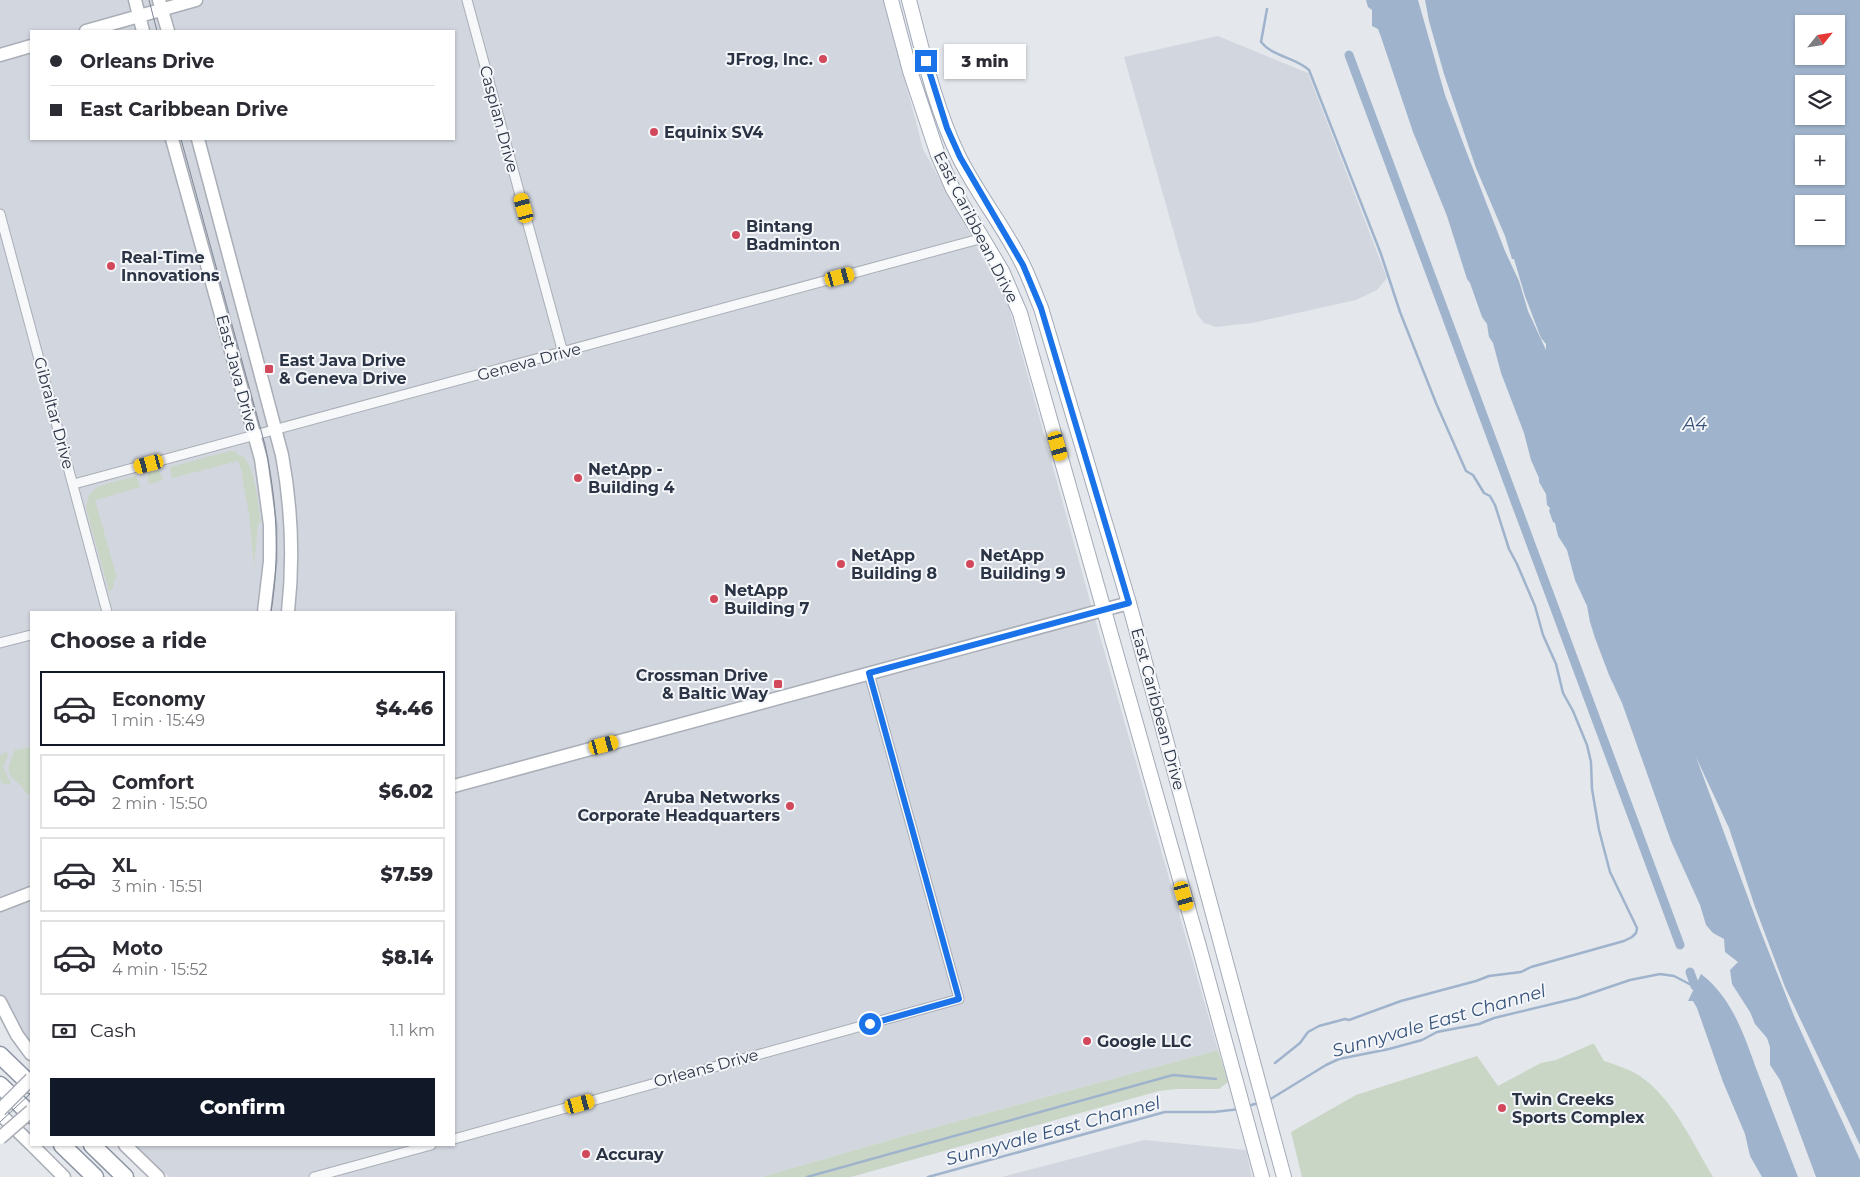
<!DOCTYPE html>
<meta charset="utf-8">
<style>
:root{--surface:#fff;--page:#f2f2f3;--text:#2b2b33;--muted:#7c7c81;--line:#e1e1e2;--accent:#111827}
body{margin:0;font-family:Montserrat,sans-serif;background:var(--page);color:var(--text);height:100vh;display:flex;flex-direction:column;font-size:19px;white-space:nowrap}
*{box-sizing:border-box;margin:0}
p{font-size:16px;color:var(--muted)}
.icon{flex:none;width:28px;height:28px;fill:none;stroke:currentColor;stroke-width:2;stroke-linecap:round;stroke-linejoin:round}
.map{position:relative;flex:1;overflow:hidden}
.side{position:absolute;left:30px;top:611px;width:425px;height:535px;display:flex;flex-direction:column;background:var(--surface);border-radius:0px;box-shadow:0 1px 4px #0004}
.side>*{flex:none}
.banner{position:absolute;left:30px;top:30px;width:425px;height:110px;border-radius:0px;box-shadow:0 1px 4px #0004;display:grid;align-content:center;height:110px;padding:0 20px;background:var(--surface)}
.needle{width:32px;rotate:60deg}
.buttons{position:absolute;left:1795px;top:15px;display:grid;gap:10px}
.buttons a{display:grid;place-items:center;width:50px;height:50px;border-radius:0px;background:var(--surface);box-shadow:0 1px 4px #0004;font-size:25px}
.end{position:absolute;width:22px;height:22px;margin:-11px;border:6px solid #1a73e8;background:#fff;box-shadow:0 0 0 2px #fff}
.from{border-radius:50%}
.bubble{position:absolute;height:35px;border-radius:0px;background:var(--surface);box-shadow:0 1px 4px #0004;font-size:16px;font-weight:800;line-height:35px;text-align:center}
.car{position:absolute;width:15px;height:30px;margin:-15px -8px;border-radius:6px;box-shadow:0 0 4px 1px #0007;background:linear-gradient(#f5c518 24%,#345 0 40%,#f5c518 0 76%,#345 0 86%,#f5c518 0)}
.banner b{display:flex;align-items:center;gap:18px;height:48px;font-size:19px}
.banner b+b{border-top:1px solid var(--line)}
.banner i{width:12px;height:12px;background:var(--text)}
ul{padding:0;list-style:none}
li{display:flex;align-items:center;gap:15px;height:75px;margin:0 10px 8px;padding:0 10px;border:2px solid var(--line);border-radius:0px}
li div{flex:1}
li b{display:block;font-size:19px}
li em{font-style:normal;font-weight:800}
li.selected{border-color:var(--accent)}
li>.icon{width:45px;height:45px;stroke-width:1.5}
h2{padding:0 20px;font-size:22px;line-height:60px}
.pay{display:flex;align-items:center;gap:12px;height:55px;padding:0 20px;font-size:19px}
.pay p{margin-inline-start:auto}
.button{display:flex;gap:10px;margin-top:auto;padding:10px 20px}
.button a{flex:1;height:58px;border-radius:0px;background:var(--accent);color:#fff;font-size:20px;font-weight:800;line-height:58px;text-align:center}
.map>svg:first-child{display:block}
.built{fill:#d2d6de;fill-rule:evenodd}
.green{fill:#c9d6c5}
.water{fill:#9fb4cc;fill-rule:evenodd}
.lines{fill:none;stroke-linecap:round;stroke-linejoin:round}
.stream{stroke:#9fb4cc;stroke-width:2.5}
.canal{stroke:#9fb4cc;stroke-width:9}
.street-casing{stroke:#a9aeb7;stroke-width:11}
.secondary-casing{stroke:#a9aeb7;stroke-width:15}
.primary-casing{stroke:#a3abb8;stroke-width:16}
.highway-casing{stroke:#8b94a3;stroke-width:19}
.street{stroke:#f7f8fa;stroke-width:9}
.secondary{stroke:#fff;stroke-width:12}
.primary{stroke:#fff;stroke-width:14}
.highway{stroke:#fff;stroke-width:16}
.tram{stroke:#7d8696;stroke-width:1}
.secondary-bridge-casing{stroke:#a9aeb7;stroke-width:15;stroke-linecap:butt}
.secondary-bridge{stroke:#fff;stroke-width:12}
.route{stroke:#1a73e8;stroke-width:6}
.poi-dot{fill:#d1495b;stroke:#f4f6f9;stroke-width:2}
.labels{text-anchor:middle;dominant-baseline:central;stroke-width:4;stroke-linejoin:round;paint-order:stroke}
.poi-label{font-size:16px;font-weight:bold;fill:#2b3445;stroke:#f4f6f9;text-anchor:start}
.street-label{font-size:16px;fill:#2b3445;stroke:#f4f6f9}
.water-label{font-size:18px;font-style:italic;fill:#34527a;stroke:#f4f6f9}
</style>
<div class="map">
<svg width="1860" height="1177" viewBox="0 0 1860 1177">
<rect width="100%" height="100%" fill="#e4e7ec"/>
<path class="built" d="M 0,0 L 884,0 L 923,149 L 1008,304 L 1088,594 L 1218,1050 L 900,1137 L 762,1177 L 169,1177 L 136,1145 L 454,1145 L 454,612 L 31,612 L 31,1044 L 0,1014 ZM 31,31 L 454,31 L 454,139 L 31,139 Z
M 1218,36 L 1308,73 L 1387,278 L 1377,290 L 1356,300 L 1252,323 L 1216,327 L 1204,323 L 1197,314 L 1124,57 Z
M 1144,1140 L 1246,1150 L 1252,1177 L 1002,1177 Z"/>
<path class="green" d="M 230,451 L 237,452 L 237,454 L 241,456 L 242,455 C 255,466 258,505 261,522 L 258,523 L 254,566 L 249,514 L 242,477 L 243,476 L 238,461 L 172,478 L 170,467 Z
M 159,470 L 163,480 L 149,484 L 147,473 Z
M 136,476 L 140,487 L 95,500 L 117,578 L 114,579 L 113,589 L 109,591 L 86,508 L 89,495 L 99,486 Z
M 30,747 L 31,793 L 27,794 C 13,772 1,782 15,750 Z
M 7,752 L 8,756 L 3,767 L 11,784 L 9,785 L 2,783 L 0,778 L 0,755 Z
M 1592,1044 L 1594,1044 L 1604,1061 C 1616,1065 1629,1069 1640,1076 C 1674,1100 1692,1142 1713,1177 L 1302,1177 L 1291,1132 L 1356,1095 L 1477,1056 L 1498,1086 L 1541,1063 L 1556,1060 Z
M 1218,1050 L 1228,1082 L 1219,1089 L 1177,1089 L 1159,1091 L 851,1177 L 762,1177 L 900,1137 Z"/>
<path class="water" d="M 1366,0 L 1418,0 L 1445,95 L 1465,148 L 1505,251 L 1519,281 L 1528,311 L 1546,350 L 1546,344 L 1541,338 L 1525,296 L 1514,259 L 1512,259 L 1505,236 L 1476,168 L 1444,74 L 1429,21 L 1425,0 L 1860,0 L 1860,1145 L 1785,987 L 1755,907 L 1729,828 L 1696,757 L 1759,927 L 1794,1016 L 1860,1160 L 1860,1177 L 1816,1177 L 1780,1080 L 1770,1065 L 1770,1047 L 1767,1038 L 1755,1024 L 1750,1012 L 1732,984 L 1730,970 L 1738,962 L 1725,952 L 1724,939 L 1713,933 L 1706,925 L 1700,905 L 1671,841 L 1622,703 L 1609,675 L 1595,638 L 1590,622 L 1587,606 L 1575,580 L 1567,550 L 1558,536 L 1555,523 L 1553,522 L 1549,511 L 1550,508 L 1547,505 L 1546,494 L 1539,482 L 1539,478 L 1531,460 L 1524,433 L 1501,373 L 1493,343 L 1489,337 L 1487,324 L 1482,317 L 1470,283 L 1467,279 L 1447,216 L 1413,132 L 1381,37 L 1378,29 L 1372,26 L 1372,10 L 1368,7 ZM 1804,24 L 1836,24 L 1836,56 L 1804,56 ZM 1804,84 L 1836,84 L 1836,116 L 1804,116 ZM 1804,144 L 1836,144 L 1836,176 L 1804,176 ZM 1804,204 L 1836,204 L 1836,236 L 1804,236 Z
M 1701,974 C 1734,999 1745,1039 1759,1076 C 1772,1110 1785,1143 1798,1177 L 1762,1177 L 1750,1156 L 1745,1134 L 1723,1082 L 1697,1008 L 1693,1001 L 1688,1001 Z"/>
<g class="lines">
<path class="stream" d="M 1267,9 L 1261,42 C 1273,57 1295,57 1309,70 L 1381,254 L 1400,312 L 1436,403 L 1466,471 L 1473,475 L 1484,493 L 1490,496 L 1495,505 L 1509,549 L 1517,564 L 1535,606 L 1543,635 L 1556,664 L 1563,693 L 1573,711 L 1587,745 L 1591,762 L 1592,789 L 1599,830 L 1610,872 L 1637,928 L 1636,933 L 1632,937 L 1624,941 L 1531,967 L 1521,972 L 1489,976 L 1476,981 L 1401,1001 L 1349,1020 L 1345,1019 L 1319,1026 L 1308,1032 L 1300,1043 L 1275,1063
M 1269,1100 L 1326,1065 L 1339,1059 L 1389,1049 L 1422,1040 L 1437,1032 L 1479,1024 L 1494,1018 L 1577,998 L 1630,980 L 1660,974 L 1674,976 L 1697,988
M 1247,1106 L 1259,1103
M 807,1177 L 1173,1075 L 1216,1079
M 928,1177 L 1165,1112 L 1214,1112 L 1240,1109"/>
<path class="canal" d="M 1349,55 L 1680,945
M 1690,972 L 1695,986"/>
<g class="street-casing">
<path id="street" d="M 467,0 L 563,353
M 0,214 L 107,612
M 74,484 L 983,238
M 0,643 L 31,635
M 454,1139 L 959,999 L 869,673
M 314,1177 L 431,1145"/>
</g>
<g class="secondary-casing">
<path id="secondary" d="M 135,0 L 143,31
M 159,0 L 168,31
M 86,31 L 196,0
M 0,55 L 31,46
M 172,139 L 261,459 L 270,525 L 270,561 L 264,612
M 198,139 L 282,455 C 292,509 294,557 288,612
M 454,786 L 1129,603
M 0,905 L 31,893
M 0,1002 L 17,1035 L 31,1054
M 0,1114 L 31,1144
M 32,1145 L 64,1177
M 125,1145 L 158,1177"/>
</g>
<g class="primary-casing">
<path id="primary" d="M 891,0 L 910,71 L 938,155 L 953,189 L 1002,271 L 1020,313 L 1200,950 L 1262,1177
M 909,0 C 923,53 935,107 959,157 C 978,195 1005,228 1023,265 C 1030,279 1035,294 1041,308 L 1129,603 L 1284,1177"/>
</g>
<g class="highway-casing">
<path id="highway" d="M 0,1055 L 31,1085
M 0,1085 L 31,1115
M 62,1145 L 95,1177
M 92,1145 L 125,1177"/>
</g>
<use href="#street" class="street"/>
<use href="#secondary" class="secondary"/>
<use href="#primary" class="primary"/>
<use href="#highway" class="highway"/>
<path class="tram" d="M 149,0 L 157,31
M 181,139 L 265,445 C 277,501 280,556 271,612
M 0,1122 L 31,1093"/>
<g class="secondary-bridge-casing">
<path id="secondary-bridge" d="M 0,1110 L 31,1079
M 0,1138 L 31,1111"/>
</g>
<use href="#secondary-bridge" class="secondary-bridge"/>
</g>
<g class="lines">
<path class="route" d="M 870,1024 L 959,999 L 869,673 L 1129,603 L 1041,308 L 1023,265 L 960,157 L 947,128 L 926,61"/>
</g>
<g class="poi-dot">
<circle cx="823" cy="59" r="5"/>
<circle cx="654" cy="132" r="5"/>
<circle cx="736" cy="235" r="5"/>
<circle cx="111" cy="266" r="5"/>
<rect x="264" y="364" width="10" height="10" rx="2.5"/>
<circle cx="578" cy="478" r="5"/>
<circle cx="841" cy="564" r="5"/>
<circle cx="970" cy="564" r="5"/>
<circle cx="714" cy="599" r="5"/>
<rect x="773" y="679" width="10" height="10" rx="2.5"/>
<circle cx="790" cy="806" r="5"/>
<circle cx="1087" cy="1041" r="5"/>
<circle cx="1502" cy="1108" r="5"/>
<circle cx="586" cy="1154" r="5"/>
</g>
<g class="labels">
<g class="poi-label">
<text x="813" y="59" text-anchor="end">JFrog, Inc.</text>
<text x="664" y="132">Equinix SV4</text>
<text x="746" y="226">Bintang<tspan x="746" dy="18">Badminton</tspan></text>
<text x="121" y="257">Real-Time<tspan x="121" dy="18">Innovations</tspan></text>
<text x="279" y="360">East Java Drive<tspan x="279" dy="18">&amp; Geneva Drive</tspan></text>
<text x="588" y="469">NetApp -<tspan x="588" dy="18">Building 4</tspan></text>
<text x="851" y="555">NetApp<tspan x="851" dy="18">Building 8</tspan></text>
<text x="980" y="555">NetApp<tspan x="980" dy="18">Building 9</tspan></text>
<text x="724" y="590">NetApp<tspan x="724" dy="18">Building 7</tspan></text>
<text x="768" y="675" text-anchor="end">Crossman Drive<tspan x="768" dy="18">&amp; Baltic Way</tspan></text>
<text x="780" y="797" text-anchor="end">Aruba Networks<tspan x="780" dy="18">Corporate Headquarters</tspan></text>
<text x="1097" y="1041">Google LLC</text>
<text x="1512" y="1099">Twin Creeks<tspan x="1512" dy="18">Sports Complex</tspan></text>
<text x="596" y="1154">Accuray</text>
</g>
<g class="street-label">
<text transform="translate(499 119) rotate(75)">Caspian Drive</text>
<text transform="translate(976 227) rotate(63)">East Caribbean Drive</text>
<text transform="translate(529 362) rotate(-15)">Geneva Drive</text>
<text transform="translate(237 373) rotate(75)">East Java Drive</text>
<text transform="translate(54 413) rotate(75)">Gibraltar Drive</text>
<text transform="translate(1158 709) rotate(75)">East Caribbean Drive</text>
<text transform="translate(706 1068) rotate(-15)">Orleans Drive</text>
</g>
<g class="water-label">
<text x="1695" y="424">A4</text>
<text transform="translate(1439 1021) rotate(-16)">Sunnyvale East Channel</text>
<text transform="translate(1053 1131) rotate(-15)">Sunnyvale East Channel</text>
</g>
</g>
</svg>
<div class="buttons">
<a><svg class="needle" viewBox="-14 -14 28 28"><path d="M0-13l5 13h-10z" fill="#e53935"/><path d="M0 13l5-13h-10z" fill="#7c7c81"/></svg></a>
<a><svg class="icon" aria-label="layers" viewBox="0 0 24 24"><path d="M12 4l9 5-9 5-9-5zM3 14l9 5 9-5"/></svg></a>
<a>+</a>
<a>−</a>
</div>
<i class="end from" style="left:870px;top:1024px"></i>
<i class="end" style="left:926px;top:61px"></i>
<div class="bubble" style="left:944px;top:44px;width:82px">3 min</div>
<i class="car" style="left:524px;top:208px;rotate:345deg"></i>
<i class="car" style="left:840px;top:277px;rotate:75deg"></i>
<i class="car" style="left:1058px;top:446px;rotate:164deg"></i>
<i class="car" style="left:149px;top:464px;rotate:255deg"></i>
<i class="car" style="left:604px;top:745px;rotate:75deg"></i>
<i class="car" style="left:1184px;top:896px;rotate:164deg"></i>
<i class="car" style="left:580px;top:1104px;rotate:75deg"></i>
<div class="banner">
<b><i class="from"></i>Orleans Drive</b>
<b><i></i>East Caribbean Drive</b>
</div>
<section class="side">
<h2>Choose a ride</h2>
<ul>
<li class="selected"><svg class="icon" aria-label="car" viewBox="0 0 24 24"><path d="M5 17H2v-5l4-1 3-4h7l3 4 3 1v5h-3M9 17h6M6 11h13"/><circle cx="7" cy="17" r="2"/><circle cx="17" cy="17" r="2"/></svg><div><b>Economy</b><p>1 min · 15:49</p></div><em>$4.46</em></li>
<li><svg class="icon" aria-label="car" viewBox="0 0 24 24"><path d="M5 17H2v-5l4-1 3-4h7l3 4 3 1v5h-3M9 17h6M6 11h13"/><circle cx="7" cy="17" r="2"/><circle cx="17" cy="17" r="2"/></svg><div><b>Comfort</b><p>2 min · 15:50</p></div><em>$6.02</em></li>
<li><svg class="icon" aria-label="car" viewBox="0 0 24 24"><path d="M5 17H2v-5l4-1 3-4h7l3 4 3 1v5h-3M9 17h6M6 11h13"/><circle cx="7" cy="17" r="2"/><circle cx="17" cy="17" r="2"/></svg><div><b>XL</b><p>3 min · 15:51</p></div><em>$7.59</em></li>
<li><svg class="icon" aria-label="car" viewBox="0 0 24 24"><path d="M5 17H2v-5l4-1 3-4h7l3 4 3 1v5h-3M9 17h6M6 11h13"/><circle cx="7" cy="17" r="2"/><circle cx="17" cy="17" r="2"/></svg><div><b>Moto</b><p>4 min · 15:52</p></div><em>$8.14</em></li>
</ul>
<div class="pay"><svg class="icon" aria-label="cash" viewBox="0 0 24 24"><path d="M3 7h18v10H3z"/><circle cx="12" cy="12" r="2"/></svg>Cash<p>1.1 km</p></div>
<div class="button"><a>Confirm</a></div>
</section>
</div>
